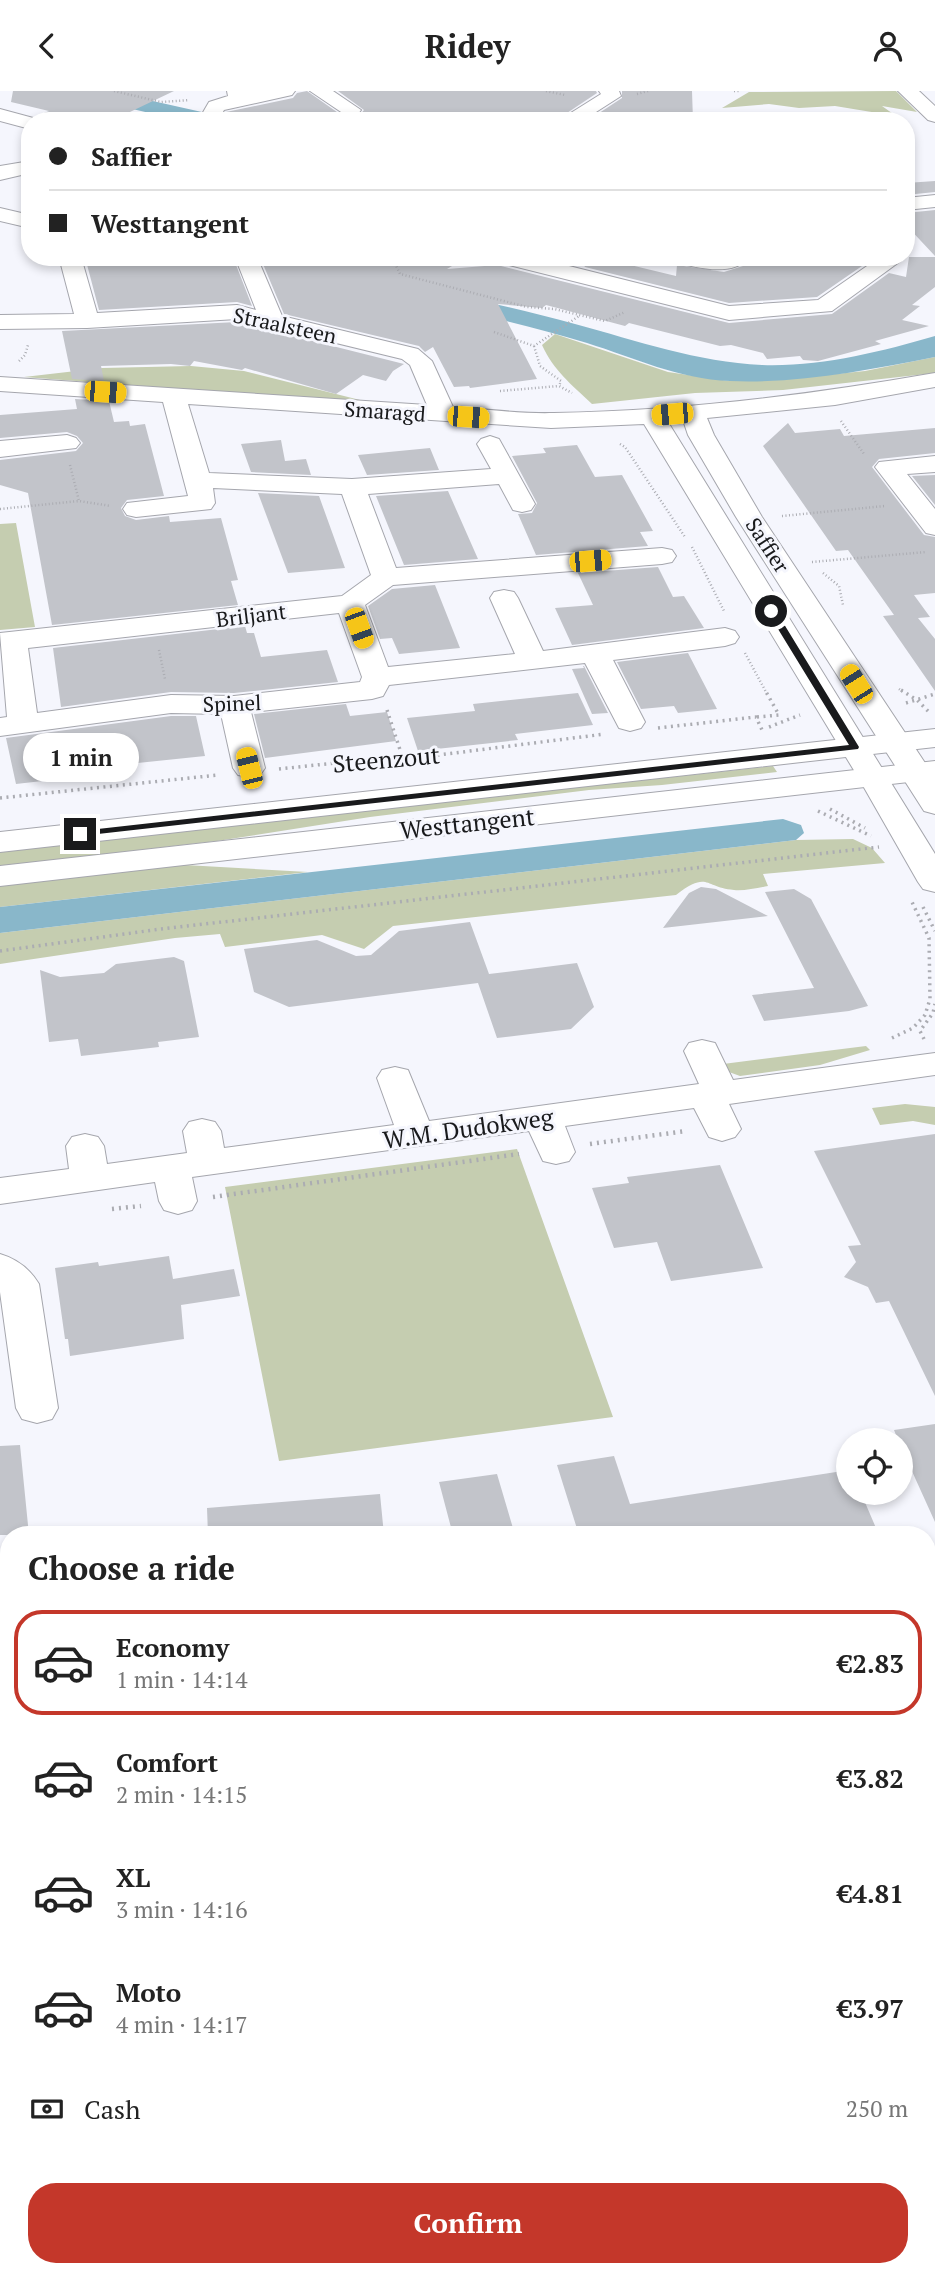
<!DOCTYPE html>
<meta charset="utf-8">
<style>
:root{--surface:#fff;--page:#f2f2f2;--text:#222;--muted:#767676;--line:#e0e0e0;--accent:#c4372a}
body{margin:0;font-family:"PT Serif",serif;background:var(--page);color:var(--text);height:100vh;display:flex;flex-direction:column;font-size:26px;white-space:nowrap}
*{box-sizing:border-box;margin:0}
p{font-size:23px;color:var(--muted)}
.icon{flex:none;width:38px;height:38px;fill:none;stroke:currentColor;stroke-width:2;stroke-linecap:round;stroke-linejoin:round}
.map{position:relative;flex:1;overflow:hidden}
.details{position:absolute;left:0px;top:1435px;width:936px;height:751px;display:flex;flex-direction:column;background:var(--surface);border-radius:28px 28px 0 0;box-shadow:0 4px 10px #0003}
.details>*{flex:none}
.guide{position:absolute;left:21px;top:21px;width:894px;height:154px;border-radius:28px;box-shadow:0 4px 10px #0003;display:grid;align-content:center;height:154px;padding:0 28px;background:var(--surface)}
.fabs{position:absolute;left:836px;top:1337px;display:grid;gap:14px}
.fabs a{display:grid;place-items:center;width:77px;height:77px;border-radius:50%;background:var(--surface);box-shadow:0 4px 10px #0003;font-size:35px}
.end{position:absolute;width:32px;height:32px;margin:-16px;border:9px solid #191a1c;background:#fff;box-shadow:0 0 0 4px #fff}
.from{border-radius:50%}
.bubble{position:absolute;height:49px;border-radius:24px;background:var(--surface);box-shadow:0 4px 10px #0003;font-size:23px;font-weight:800;line-height:49px;text-align:center}
.car{position:absolute;width:21px;height:42px;margin:-21px -10px;border-radius:9px;box-shadow:0 0 5px 2px #0007;background:linear-gradient(#f5c518 24%,#345 0 40%,#f5c518 0 76%,#345 0 86%,#f5c518 0)}
.guide b{display:flex;align-items:center;gap:24px;height:66px;font-size:26px}
.guide b+b{border-top:2px solid var(--line)}
.guide i{width:18px;height:18px;background:var(--text)}
ul{padding:0;list-style:none}
li{display:flex;align-items:center;gap:21px;height:105px;margin:0 14px 10px;padding:0 14px;border:4px solid transparent;border-radius:28px}
li div{flex:1}
li b{display:block;font-size:26px}
li em{font-style:normal;font-weight:800}
li.current{border-color:var(--accent)}
li>.icon{width:63px;height:63px;stroke-width:1.5}
h2{padding:0 28px;font-size:32px;line-height:84px}
.pay{display:flex;align-items:center;gap:18px;height:77px;padding:0 28px;font-size:26px}
.pay p{margin-inline-start:auto}
.button{display:flex;gap:14px;margin-top:auto;padding:14px 28px}
.button a{flex:1;height:80px;border-radius:28px;background:var(--accent);color:#fff;font-size:28px;font-weight:800;line-height:80px;text-align:center}
header{display:flex;justify-content:space-between;align-items:center;height:91px;padding:0 28px;background:var(--surface);font-size:32px;font-weight:800}
.map>svg:first-child{display:block}
.green{fill:#c5cdb0}
.water{fill:#89b7ca}
.building{fill:#c2c4ca}
.lines{fill:none;stroke-linecap:round;stroke-linejoin:round}
.minor-casing{stroke:#a5a6ad;stroke-width:2}
.major-casing{stroke:#a5a6ad;stroke-width:2}
.path-far3{stroke:#abacb2;stroke-width:2.5;stroke-dasharray:1 2.5;stroke-linecap:butt}
.path-far2{stroke:#abacb2;stroke-width:3.5;stroke-dasharray:2 4.5;stroke-linecap:butt}
.path-far1{stroke:#abacb2;stroke-width:4.5;stroke-dasharray:2 5;stroke-linecap:butt}
.path{stroke:#abacb2;stroke-width:6;stroke-dasharray:2.5 7;stroke-linecap:butt}
.minor{fill:#fff;fill-rule:evenodd}
.major{fill:#fff;fill-rule:evenodd}
.rail-casing{stroke:#898a8f;stroke-width:10}
.rail{stroke:#f5f6fd;stroke-width:7;stroke-dasharray:21;stroke-linecap:butt}
.route{fill:#191a1c}
.labels{text-anchor:middle;dominant-baseline:central;stroke-width:6;stroke-linejoin:round;paint-order:stroke}
.far-street-label{font-size:21px;fill:#191a1c;stroke:#f5f6fd}
.street-label{font-size:24px;fill:#191a1c;stroke:#f5f6fd}
</style>
<header><svg class="icon" aria-label="back" viewBox="0 0 24 24"><path d="M15 5l-7 7 7 7"/></svg>Ridey<svg class="icon" aria-label="person" viewBox="0 0 24 24"><circle cx="12" cy="8" r="4"/><path d="M4 21q1-7 8-7t8 7"/></svg></header>
<div class="map">
<svg width="935" height="2185" viewBox="0 0 935 2185">
<rect width="100%" height="100%" fill="#f5f6fd"/>
<path class="green" d="M 896,0 L 917,21 L 882,15 L 896,25 L 835,15 L 799,17 L 769,13 L 722,17 L 749,1 Z
M 555,243 L 668,281 L 729,290 L 777,289 L 865,280 L 935,266 L 935,282 L 783,299 L 695,302 L 592,313 C 571,293 554,280 542,254 Z
M 191,275 L 244,280 L 376,313 L 24,286 L 102,277 Z
M 16,432 L 35,536 L 0,539 L 0,433 Z
M 773,675 L 777,681 L 662,694 L 589,699 L 370,726 L 217,750 L 0,775 L 0,759 Z
M 853,748 L 872,757 L 885,772 L 763,783 L 768,795 C 757,797 744,800 734,799 C 704,797 709,779 676,804 L 393,835 L 364,858 L 322,844 L 225,856 L 220,843 L 175,847 L 0,873 L 0,842 L 796,749 Z
M 185,774 L 308,781 L 0,816 L 0,795 Z
M 866,955 L 870,959 L 820,974 L 740,985 L 729,981 L 723,973 Z
M 905,1013 L 935,1016 L 935,1034 L 913,1030 L 880,1034 L 872,1017 Z
M 517,1058 L 613,1326 L 279,1370 L 225,1096 Z"/>
<path class="water" d="M 55,0 L 108,0 L 242,30 L 184,30 Z
M 420,196 C 472,208 524,219 575,233 C 638,250 697,271 762,274 C 820,276 880,261 935,245 L 935,266 C 868,279 798,293 730,290 C 678,288 635,267 587,252 C 524,233 460,219 396,203 Z
M 783,728 L 801,734 L 804,742 L 796,749 L 0,842 L 0,816 Z
M 935,2022 L 935,2085 L 928,2085 L 928,2023 Z
M 9,2120 L 9,2177 L 108,2177 L 37,2185 L 0,2185 L 0,2121 Z"/>
<path class="building" d="M 13,0 L 174,0 L 111,30 L 40,30 L 36,25 L 49,20 L 11,11 Z
M 307,0 L 344,26 L 358,26 L 364,19 L 338,0 L 596,0 L 597,2 L 555,30 L 225,30 L 226,21 L 293,7 L 297,2 Z
M 622,0 L 692,0 L 693,30 L 587,30 L 622,7 Z
M 935,90 L 935,101 L 906,104 L 906,92 Z
M 935,119 L 935,165 L 906,134 L 906,122 Z
M 85,166 L 233,166 L 252,215 L 237,211 L 99,219 Z
M 260,166 L 467,166 L 447,178 L 497,174 L 729,232 L 832,223 L 889,182 L 906,186 L 909,166 L 935,166 L 935,196 L 912,214 L 920,215 L 902,229 L 929,235 L 875,250 L 881,253 L 818,270 L 803,269 L 800,265 L 767,268 L 763,262 L 731,254 L 720,255 L 629,232 L 625,235 L 546,214 L 542,217 L 498,213 L 537,288 L 470,297 L 469,295 L 454,296 L 433,256 L 425,261 L 419,255 L 284,223 Z
M 579,166 L 619,166 L 622,172 L 676,185 L 677,174 L 724,181 L 743,175 L 752,166 L 851,166 L 862,175 L 817,206 L 729,212 L 585,176 Z
M 237,231 L 404,273 L 393,280 L 386,290 L 363,284 L 336,303 L 245,277 L 242,279 L 194,270 L 190,275 L 171,273 L 101,275 L 104,290 L 72,288 L 62,240 Z
M 75,308 L 109,310 L 114,331 L 129,330 L 130,335 L 145,333 L 164,405 L 127,409 L 121,417 L 125,425 L 136,429 L 169,425 L 170,431 L 221,427 L 238,489 L 231,490 L 238,514 L 52,534 L 28,402 L 0,394 L 0,369 L 76,360 L 83,352 L 77,345 L 67,341 L 0,347 L 0,324 L 77,318 Z
M 788,332 L 795,342 L 840,338 L 844,345 L 935,337 L 935,362 L 879,368 L 872,376 L 924,444 L 935,446 L 935,502 L 914,504 L 930,526 L 918,527 L 935,548 L 935,600 L 883,525 L 894,524 L 860,476 L 848,459 L 836,460 L 763,355 Z
M 281,349 L 285,370 L 306,368 L 311,384 L 251,381 L 241,353 Z
M 577,354 L 595,386 L 622,384 L 653,440 L 640,441 L 648,455 L 536,464 L 518,423 L 532,422 L 537,412 L 512,365 L 546,362 L 543,357 Z
M 430,357 L 439,379 L 367,384 L 358,364 Z
M 935,384 L 935,414 L 912,385 Z
M 448,400 L 478,468 L 404,474 L 376,405 Z
M 258,402 L 319,405 L 345,477 L 288,482 Z
M 658,476 L 673,506 L 684,505 L 704,537 L 572,554 L 555,517 L 593,514 L 578,482 Z
M 435,494 L 460,557 L 399,563 L 392,547 L 380,548 L 368,515 L 392,498 Z
M 245,535 L 247,542 L 254,542 L 261,566 L 327,559 L 338,591 L 234,602 L 171,601 L 61,616 L 53,557 Z
M 688,562 L 717,618 L 678,622 L 674,615 L 641,618 L 617,571 Z
M 583,575 L 584,575 L 608,622 L 592,623 L 572,578 L 584,577 Z
M 578,602 L 593,634 L 515,643 L 518,649 L 418,660 L 407,627 L 475,620 L 473,613 Z
M 346,613 L 350,625 L 387,621 L 396,650 L 265,667 L 254,623 Z
M 171,625 L 196,625 L 205,665 L 51,681 L 51,689 L 16,693 L 6,647 Z
M 701,796 L 716,798 L 768,825 L 663,837 L 689,802 Z
M 794,798 L 811,808 L 868,915 L 849,920 L 764,930 L 752,904 L 814,897 L 765,801 Z
M 470,831 L 489,883 L 577,872 L 594,916 L 571,938 L 497,947 L 478,892 L 289,916 L 254,901 L 244,858 L 317,849 L 356,865 L 371,864 L 399,840 Z
M 174,866 L 184,870 L 199,946 L 158,951 L 159,956 L 81,965 L 78,948 L 49,951 L 40,879 L 60,886 L 104,882 L 116,873 Z
M 935,1043 L 935,1305 L 889,1210 L 876,1212 L 868,1196 L 844,1186 L 856,1171 L 848,1155 L 861,1154 L 814,1060 Z
M 720,1074 L 763,1177 L 671,1190 L 657,1151 L 614,1157 L 592,1097 L 629,1092 L 627,1086 Z
M 169,1165 L 173,1188 L 234,1178 L 240,1205 L 181,1214 L 184,1248 L 70,1265 L 68,1248 L 65,1248 L 55,1177 L 98,1171 L 99,1175 Z
M 935,1333 L 935,1431 L 901,1356 L 901,1349 L 898,1349 L 894,1339 Z
M 20,1354 L 29,1444 L 0,1444 L 0,1355 Z
M 614,1365 L 630,1413 L 849,1379 L 849,1402 L 861,1402 L 879,1444 L 579,1444 L 557,1374 Z
M 497,1383 L 515,1444 L 453,1444 L 439,1391 Z
M 380,1403 L 384,1444 L 208,1444 L 207,1417 Z"/>
<g class="lines">
<g class="minor-casing">
<path id="minor" d="M 227,0 L 295,0 L 292,4 L 224,19 L 218,30 L 198,30 L 209,11 L 228,5 Z
M 310,0 L 333,0 L 361,19 L 358,23 L 344,23 Z
M 599,0 L 619,0 L 621,5 L 582,30 L 558,30 L 601,3 Z
M 898,0 L 919,0 L 935,15 L 935,31 L 928,29 Z
M 0,18 L 37,28 L 38,30 L 30,30 L 30,38 L 0,30 Z
M 30,70 L 30,82 L 0,89 L 0,75 Z
M 935,104 L 935,116 L 906,119 L 906,107 Z
M 0,117 L 30,124 L 30,137 L 0,130 Z
M 59,166 L 81,166 L 97,222 L 237,214 L 256,219 L 235,166 L 257,166 L 282,225 L 418,258 L 432,270 L 453,316 C 486,318 520,323 554,322 C 682,320 809,304 935,282 L 935,296 L 835,314 L 707,327 L 714,344 L 762,426 L 935,687 L 935,723 L 924,720 L 736,426 L 688,344 L 683,329 L 668,331 L 935,763 L 935,801 L 923,798 L 918,791 L 858,686 L 644,333 L 551,337 L 188,313 L 209,382 L 352,388 L 491,378 L 477,353 L 481,348 L 490,345 L 499,348 L 535,413 L 531,419 L 522,421 L 513,419 L 499,393 L 368,403 L 396,477 L 662,457 L 672,459 L 676,465 L 672,471 L 662,473 L 393,494 L 365,514 L 388,576 L 515,563 L 490,507 L 494,501 L 504,499 L 514,501 L 518,507 L 543,560 L 725,537 L 735,540 L 739,546 L 735,552 L 725,555 L 613,569 L 645,631 L 641,637 L 630,640 L 619,637 L 585,572 L 389,594 L 383,605 L 372,608 L 251,621 L 265,677 L 260,684 L 249,686 L 238,684 L 233,677 L 221,623 L 171,622 L 0,645 L 0,627 L 7,626 L 0,542 L 342,505 L 371,484 L 342,403 L 213,397 L 215,412 L 211,418 L 136,426 L 127,424 L 123,418 L 127,412 L 188,405 L 163,311 L 0,300 L 0,286 L 427,314 L 410,274 L 402,268 L 237,228 L 87,237 L 0,238 L 0,224 L 74,223 ZM 339,522 L 362,586 L 360,591 L 234,605 L 171,604 L 37,622 L 28,557 Z
M 494,166 L 533,166 L 729,215 L 818,209 L 880,166 L 906,166 L 832,220 L 729,229 L 497,171 Z
M 671,166 L 749,166 C 734,187 694,176 674,171 Z
M 67,344 L 76,347 L 80,352 L 76,357 L 0,366 L 0,350 Z
M 935,365 L 935,381 L 907,383 L 935,418 L 935,444 L 926,442 L 875,376 L 879,371 Z
M 702,949 L 715,952 L 733,989 L 935,962 L 935,984 L 729,1013 L 741,1038 L 735,1046 L 722,1050 L 709,1046 L 694,1017 L 565,1035 L 575,1061 L 569,1070 L 556,1073 L 543,1070 L 529,1040 L 192,1086 L 197,1110 L 192,1119 L 178,1123 L 164,1119 L 159,1110 L 155,1091 L 0,1113 L 0,1087 L 69,1078 L 66,1055 L 72,1046 L 85,1043 L 98,1046 L 104,1055 L 107,1073 L 187,1062 L 183,1040 L 189,1031 L 202,1028 L 215,1031 L 221,1040 L 224,1057 L 394,1034 L 377,987 L 382,979 L 395,976 L 408,979 L 429,1030 L 699,993 L 684,960 L 689,952 Z
M 0,1163 C 17,1168 30,1178 39,1193 L 58,1317 L 52,1328 L 37,1332 L 22,1328 L 16,1317 L 0,1201 Z
M 935,1564 L 935,1602 L 928,1603 L 928,1565 Z
M 9,1658 L 9,1698 L 0,1699 L 0,1659 Z
M 124,2177 L 182,2177 L 183,2183 L 126,2185 Z"/>
</g>
<g class="major-casing">
<path id="major" d="M 935,638 L 935,656 L 0,761 L 0,741 Z
M 935,670 L 935,688 L 0,795 L 0,775 Z"/>
</g>
<path class="path-far3" d="M 114,0 L 161,11 L 189,9
M 546,0 L 565,4
M 734,0 L 739,0
M 637,3 L 648,0
M 392,166 L 400,183 L 527,216 L 554,218 L 605,230 L 625,221
M 494,241 L 534,255 L 579,225
M 534,255 L 540,275 L 561,290 L 559,295 L 572,302
M 19,270 L 25,264 L 28,254
M 500,300 L 559,295
M 841,330 L 864,363
M 620,353 L 625,356 L 685,446
M 70,374 L 79,410
M 0,418 L 79,410 L 111,415
M 782,425 L 885,415
M 692,456 L 724,520
M 812,471 L 926,461
M 823,482 L 839,495 L 843,514
M 159,559 L 165,588
M 745,562 L 766,601
M 899,598 L 903,601"/>
<path class="path-far2" d="M 901,599 L 917,609 L 930,622
M 906,612 L 935,603
M 387,619 L 403,668
M 757,626 L 779,624 L 765,599
M 769,636 L 800,624
M 658,637 L 756,626 L 762,639
M 279,678 L 382,667 L 383,671 L 605,643
M 0,707 L 218,684
M 830,718 L 865,737
M 818,720 L 871,745
M 923,816 L 935,840
M 0,860 L 161,838 L 879,756
M 892,947 L 913,937 L 925,924 L 930,908 L 929,847 L 912,811
M 924,948 L 920,940 L 933,922 L 935,913"/>
<path class="path-far1" d="M 590,1053 L 686,1040
M 213,1106 L 519,1063
M 112,1118 L 141,1115"/>
<path class="path" d="M 0,1722 L 9,1721"/>
<use href="#minor" class="minor"/>
<use href="#major" class="major"/>
<g class="rail-casing">
<path id="rail" d="M 928,2175 L 935,2174
M 836,2185 L 910,2177"/>
</g>
<use href="#rail" class="rail"/>
</g>
<path class="route" d="M 771,518 L 776,520 L 859,656 L 858,658 L 80,745 L 75,743 L 80,740 L 849,654 L 767,520 Z"/>
<g class="labels">
<g class="far-street-label">
<text transform="translate(285 234) rotate(12)">Straalsteen</text>
<text transform="translate(385 320) rotate(4)">Smaragd</text>
<text transform="translate(768 454) rotate(57)">Saffier</text>
<text transform="translate(251 524) rotate(-7)">Briljant</text>
<text transform="translate(232 612) rotate(-2)">Spinel</text>
</g>
<g class="street-label">
<text transform="translate(386 668) rotate(-5)">Steenzout</text>
<text transform="translate(467 732) rotate(-6)">Westtangent</text>
<text transform="translate(468 1037) rotate(-8)">W.M. Dudokweg</text>
</g>
</g>
</svg>
<div class="fabs">
<a><svg class="icon" aria-label="locate" viewBox="0 0 24 24"><circle cx="12" cy="12" r="6"/><path d="M12 2v4M12 18v4M2 12h4M18 12h4"/></svg></a>
</div>
<i class="end from" style="left:771px;top:520px"></i>
<i class="end" style="left:80px;top:743px"></i>
<div class="bubble" style="left:23px;top:642px;width:116px">1 min</div>
<i class="car" style="left:105px;top:301px;rotate:94deg"></i>
<i class="car" style="left:672px;top:323px;rotate:265deg"></i>
<i class="car" style="left:468px;top:326px;rotate:94deg"></i>
<i class="car" style="left:590px;top:470px;rotate:85deg"></i>
<i class="car" style="left:359px;top:537px;rotate:160deg"></i>
<i class="car" style="left:856px;top:593px;rotate:328deg"></i>
<i class="car" style="left:249px;top:677px;rotate:346deg"></i>
<div class="guide">
<b><i class="from"></i>Saffier</b>
<b><i></i>Westtangent</b>
</div>
<section class="details">
<h2>Choose a ride</h2>
<ul>
<li class="current"><svg class="icon" aria-label="car" viewBox="0 0 24 24"><path d="M5 17H2v-5l4-1 3-4h7l3 4 3 1v5h-3M9 17h6M6 11h13"/><circle cx="7" cy="17" r="2"/><circle cx="17" cy="17" r="2"/></svg><div><b>Economy</b><p>1 min · 14:14</p></div><em>€2.83</em></li>
<li><svg class="icon" aria-label="car" viewBox="0 0 24 24"><path d="M5 17H2v-5l4-1 3-4h7l3 4 3 1v5h-3M9 17h6M6 11h13"/><circle cx="7" cy="17" r="2"/><circle cx="17" cy="17" r="2"/></svg><div><b>Comfort</b><p>2 min · 14:15</p></div><em>€3.82</em></li>
<li><svg class="icon" aria-label="car" viewBox="0 0 24 24"><path d="M5 17H2v-5l4-1 3-4h7l3 4 3 1v5h-3M9 17h6M6 11h13"/><circle cx="7" cy="17" r="2"/><circle cx="17" cy="17" r="2"/></svg><div><b>XL</b><p>3 min · 14:16</p></div><em>€4.81</em></li>
<li><svg class="icon" aria-label="car" viewBox="0 0 24 24"><path d="M5 17H2v-5l4-1 3-4h7l3 4 3 1v5h-3M9 17h6M6 11h13"/><circle cx="7" cy="17" r="2"/><circle cx="17" cy="17" r="2"/></svg><div><b>Moto</b><p>4 min · 14:17</p></div><em>€3.97</em></li>
</ul>
<div class="pay"><svg class="icon" aria-label="cash" viewBox="0 0 24 24"><path d="M3 7h18v10H3z"/><circle cx="12" cy="12" r="2"/></svg>Cash<p>250 m</p></div>
<div class="button"><a>Confirm</a></div>
</section>
</div>
